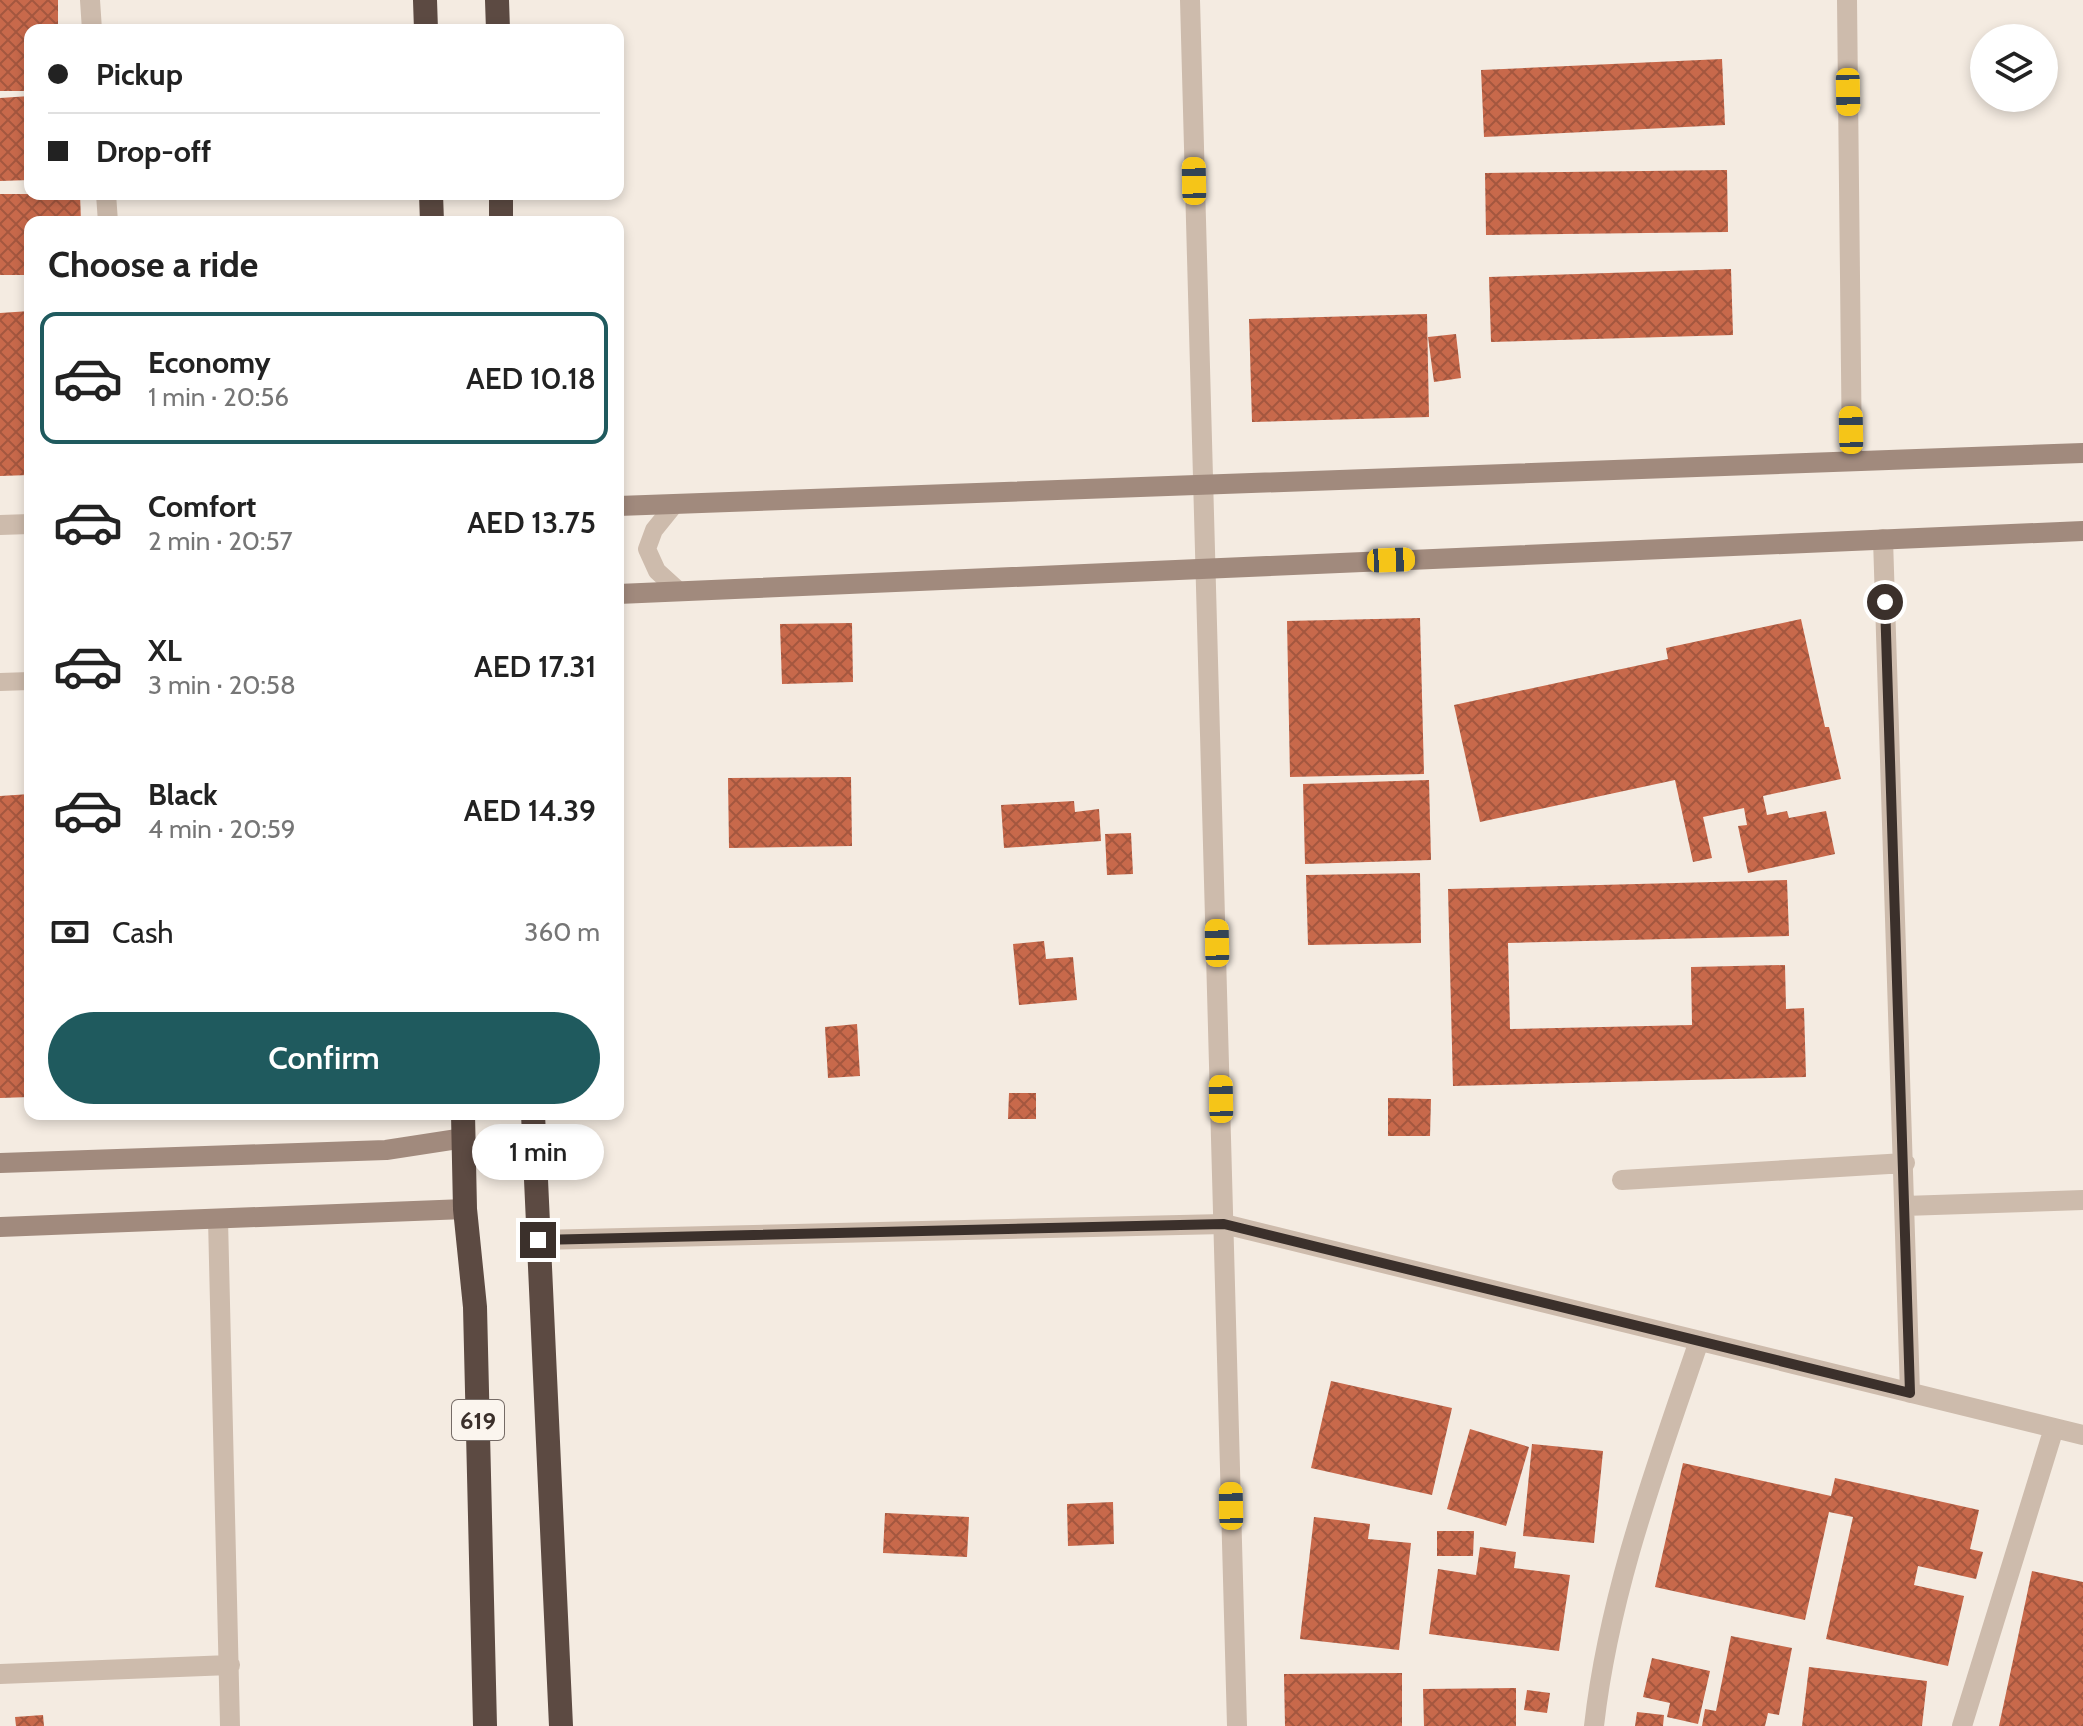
<!DOCTYPE html>
<meta charset="utf-8">
<style>
:root{--surface:#fff;--page:#f6f6f6;--text:#222;--muted:#767676;--line:#e0e0e0;--accent:#1f5a5e}
body{margin:0;font-family:Cabin,sans-serif;background:var(--page);color:var(--text);height:100vh;display:flex;flex-direction:column;font-size:30px;white-space:nowrap}
*{box-sizing:border-box;margin:0}
p{font-size:26px;color:var(--muted)}
.icon{flex:none;width:44px;height:44px;fill:none;stroke:currentColor;stroke-width:2;stroke-linecap:round;stroke-linejoin:round}
.map{position:relative;flex:1;overflow:hidden}
.sheet{position:absolute;left:24px;top:216px;width:600px;height:904px;display:flex;flex-direction:column;background:var(--surface);border-radius:16px;box-shadow:0 4px 12px #0003}
.sheet>*{flex:none}
.guide{position:absolute;left:24px;top:24px;width:600px;height:176px;border-radius:16px;box-shadow:0 4px 12px #0003;display:grid;align-content:center;height:176px;padding:0 24px;background:var(--surface)}
.controls{position:absolute;left:1970px;top:24px;display:grid;gap:16px}
.controls a{display:grid;place-items:center;width:88px;height:88px;border-radius:50%;background:var(--surface);box-shadow:0 4px 12px #0003;font-size:40px}
.end{position:absolute;width:36px;height:36px;margin:-18px;border:10px solid #3b302b;background:#fff;box-shadow:0 0 0 4px #fff}
.from{border-radius:50%}
.bubble{position:absolute;height:56px;border-radius:28px;background:var(--surface);box-shadow:0 4px 12px #0003;font-size:26px;font-weight:600;line-height:56px;text-align:center}
.car{position:absolute;width:24px;height:48px;margin:-24px -12px;border-radius:10px;box-shadow:0 0 6px 2px #0007;background:linear-gradient(#f5c518 24%,#345 0 40%,#f5c518 0 76%,#345 0 86%,#f5c518 0)}
.guide b{display:flex;align-items:center;gap:28px;height:76px;font-size:30px}
.guide b+b{border-top:2px solid var(--line)}
.guide i{width:20px;height:20px;background:var(--text)}
ul{padding:0;list-style:none}
li{display:flex;align-items:center;gap:24px;height:132px;margin:0 16px 12px;padding:0 8px;border:4px solid transparent;border-radius:16px}
li div{flex:1}
li b{display:block;font-size:30px}
li em{font-style:normal;font-weight:600}
li.selected{border-color:var(--accent)}
li>.icon{width:72px;height:72px;stroke-width:1.5}
h2{padding:0 24px;font-size:36px;line-height:96px}
.pay{display:flex;align-items:center;gap:20px;height:88px;padding:0 24px;font-size:30px}
.pay p{margin-inline-start:auto}
.action{display:flex;gap:16px;margin-top:auto;padding:16px 24px}
.action a{flex:1;height:92px;border-radius:48px;background:var(--accent);color:#fff;font-size:32px;font-weight:600;line-height:92px;text-align:center}
.map>svg:first-child{display:block}
.building{fill:url(#building-cross-hatch)}
.lines{fill:none;stroke-linecap:round;stroke-linejoin:round}
.lane{stroke:#cdbbac;stroke-width:18}
.street{stroke:#cdbbac;stroke-width:20}
.secondary{stroke:#a18a7d;stroke-width:20}
.highway{stroke:#5c4a42;stroke-width:24}
.route{stroke:#3b302b;stroke-width:10}
.labels{text-anchor:middle;dominant-baseline:central;stroke-width:6;stroke-linejoin:round;paint-order:stroke}
.shield{fill:#fbf5ee;stroke:#756b66;stroke-width:2}
.shield-label{font-size:24px;font-weight:bold;fill:#3b302b}
</style>
<div class="map">
<svg width="2083" height="1726" viewBox="0 0 2083 1726">
<defs>
<pattern id="building-cross-hatch" width="8" height="8" patternUnits="userSpaceOnUse" patternTransform="scale(2)"><rect width="8" height="8" fill="#c8694b"/><path d="M0 0l8 8M0 8l8-8" fill="none" stroke="#a4573f"/></pattern>
</defs>
<rect width="100%" height="100%" fill="#f4ebe1"/>
<path class="building" d="M 0,0 L 58,0 L 58,30 L 30,30 L 30,91 L 0,91 Z
M 1722,59 L 1725,125 L 1484,137 L 1481,70 Z
M 30,96 L 30,180 L 0,181 L 0,98 Z
M 1727,170 L 1728,232 L 1486,235 L 1485,173 Z
M 0,194 L 80,194 L 81,222 L 30,222 L 30,275 L 0,275 Z
M 1731,269 L 1733,335 L 1491,342 L 1489,277 Z
M 30,311 L 30,475 L 0,476 L 0,313 Z
M 1427,314 L 1429,417 L 1252,422 L 1249,319 Z
M 1456,334 L 1461,378 L 1434,382 L 1428,337 Z
M 1420,618 L 1424,774 L 1290,777 L 1287,621 Z
M 1801,619 L 1825,727 L 1829,727 L 1841,779 L 1763,796 L 1767,815 L 1787,811 L 1789,818 L 1826,811 L 1835,854 L 1748,873 L 1738,826 L 1747,825 L 1744,808 L 1703,817 L 1712,858 L 1693,862 L 1675,780 L 1480,822 L 1454,705 L 1668,659 L 1666,648 Z
M 852,623 L 853,682 L 782,684 L 780,624 Z
M 851,777 L 852,846 L 729,848 L 728,778 Z
M 1429,780 L 1431,860 L 1305,864 L 1303,784 Z
M 30,794 L 30,1097 L 0,1098 L 0,796 Z
M 1074,801 L 1075,812 L 1099,809 L 1101,841 L 1004,848 L 1001,805 Z
M 1131,833 L 1133,874 L 1107,875 L 1105,834 Z
M 1420,873 L 1421,943 L 1308,945 L 1306,875 Z
M 1787,880 L 1789,936 L 1508,943 L 1510,1029 L 1692,1025 L 1691,967 L 1785,965 L 1786,1009 L 1804,1008 L 1806,1077 L 1453,1086 L 1448,889 Z
M 1044,941 L 1046,959 L 1073,957 L 1077,1000 L 1019,1005 L 1013,944 Z
M 857,1024 L 860,1076 L 828,1078 L 825,1027 Z
M 1009,1093 L 1036,1093 L 1036,1119 L 1008,1119 Z
M 1388,1098 L 1431,1099 L 1430,1136 L 1388,1136 Z
M 1331,1381 L 1452,1408 L 1432,1495 L 1311,1468 Z
M 1470,1429 L 1529,1447 L 1506,1526 L 1447,1509 Z
M 1532,1444 L 1603,1451 L 1594,1543 L 1523,1536 Z
M 1683,1463 L 1831,1496 L 1835,1478 L 1979,1510 L 1970,1549 L 1983,1552 L 1976,1579 L 1918,1566 L 1914,1585 L 1964,1596 L 1948,1666 L 1826,1639 L 1853,1517 L 1829,1512 L 1805,1620 L 1655,1587 Z
M 1113,1502 L 1114,1544 L 1068,1546 L 1067,1504 Z
M 885,1513 L 969,1517 L 967,1557 L 883,1553 Z
M 1314,1517 L 1370,1524 L 1368,1539 L 1411,1543 L 1399,1650 L 1300,1639 Z
M 1437,1531 L 1474,1531 L 1473,1556 L 1437,1556 Z
M 1480,1547 L 1516,1552 L 1514,1568 L 1570,1575 L 1559,1651 L 1429,1634 L 1438,1569 L 1476,1575 Z
M 2032,1571 L 2083,1582 L 2083,1726 L 1999,1726 Z
M 1731,1636 L 1792,1648 L 1779,1715 L 1768,1713 L 1765,1726 L 1702,1726 L 1705,1709 L 1716,1711 Z
M 1652,1658 L 1710,1671 L 1698,1724 L 1667,1717 L 1670,1703 L 1643,1697 Z
M 1809,1667 L 1927,1681 L 1922,1726 L 1802,1726 Z
M 1402,1673 L 1402,1726 L 1285,1726 L 1284,1674 Z
M 1516,1688 L 1516,1726 L 1424,1726 L 1423,1689 Z
M 1527,1690 L 1550,1693 L 1547,1713 L 1524,1710 Z
M 1637,1712 L 1664,1715 L 1663,1726 L 1635,1726 Z
M 43,1715 L 44,1726 L 16,1726 L 15,1717 Z"/>
<g class="lines">
<path class="lane" d="M 675,504 L 654,530 L 647,549 L 657,571 L 679,591
M 0,682 L 30,681"/>
<path class="street" d="M 90,0 L 92,30
M 1190,0 L 1237,1726
M 1847,0 L 1852,461
M 106,194 L 108,222
M 0,525 L 30,524
M 1883,539 L 1910,1393
M 1622,1180 L 1905,1163
M 1904,1206 L 2083,1200
M 218,1219 L 230,1726
M 538,1240 L 1224,1224 L 2083,1435
M 0,1674 L 230,1665
M 1594,1726 C 1609,1593 1656,1467 1699,1341
M 1962,1726 L 2054,1428"/>
<path class="secondary" d="M 618,506 L 2083,453
M 618,594 L 2083,531
M 0,1163 L 386,1150 L 464,1138
M 0,1227 L 465,1209"/>
<path class="highway" d="M 425,0 L 426,30
M 497,0 L 498,30
M 431,194 L 432,222
M 501,194 L 501,222
M 463,1114 L 465,1209 L 475,1307 L 485,1726
M 533,1114 L 561,1726"/>
</g>
<g class="lines">
<path class="route" d="M 538,1240 L 1224,1224 L 1910,1393 L 1885,602"/>
</g>
<g class="labels">
<rect class="shield" x="452" y="1400" width="52" height="40" rx="6"/>
<g class="shield-label">
<text x="478" y="1420">619</text>
</g>
</g>
</svg>
<div class="controls">
<a><svg class="icon" aria-label="layers" viewBox="0 0 24 24"><path d="M12 4l9 5-9 5-9-5zM3 14l9 5 9-5"/></svg></a>
</div>
<i class="end from" style="left:1885px;top:602px"></i>
<i class="end" style="left:538px;top:1240px"></i>
<div class="bubble" style="left:472px;top:1124px;width:132px">1 min</div>
<i class="car" style="left:1848px;top:92px;rotate:179deg"></i>
<i class="car" style="left:1194px;top:181px;rotate:359deg"></i>
<i class="car" style="left:1851px;top:430px;rotate:359deg"></i>
<i class="car" style="left:1391px;top:560px;rotate:88deg"></i>
<i class="car" style="left:1217px;top:943px;rotate:359deg"></i>
<i class="car" style="left:1221px;top:1099px;rotate:359deg"></i>
<i class="car" style="left:1231px;top:1506px;rotate:359deg"></i>
<div class="guide">
<b><i class="from"></i>Pickup</b>
<b><i></i>Drop-off</b>
</div>
<section class="sheet">
<h2>Choose a ride</h2>
<ul>
<li class="selected"><svg class="icon" aria-label="car" viewBox="0 0 24 24"><path d="M5 17H2v-5l4-1 3-4h7l3 4 3 1v5h-3M9 17h6M6 11h13"/><circle cx="7" cy="17" r="2"/><circle cx="17" cy="17" r="2"/></svg><div><b>Economy</b><p>1 min · 20:56</p></div><em>AED 10.18</em></li>
<li><svg class="icon" aria-label="car" viewBox="0 0 24 24"><path d="M5 17H2v-5l4-1 3-4h7l3 4 3 1v5h-3M9 17h6M6 11h13"/><circle cx="7" cy="17" r="2"/><circle cx="17" cy="17" r="2"/></svg><div><b>Comfort</b><p>2 min · 20:57</p></div><em>AED 13.75</em></li>
<li><svg class="icon" aria-label="car" viewBox="0 0 24 24"><path d="M5 17H2v-5l4-1 3-4h7l3 4 3 1v5h-3M9 17h6M6 11h13"/><circle cx="7" cy="17" r="2"/><circle cx="17" cy="17" r="2"/></svg><div><b>XL</b><p>3 min · 20:58</p></div><em>AED 17.31</em></li>
<li><svg class="icon" aria-label="car" viewBox="0 0 24 24"><path d="M5 17H2v-5l4-1 3-4h7l3 4 3 1v5h-3M9 17h6M6 11h13"/><circle cx="7" cy="17" r="2"/><circle cx="17" cy="17" r="2"/></svg><div><b>Black</b><p>4 min · 20:59</p></div><em>AED 14.39</em></li>
</ul>
<div class="pay"><svg class="icon" aria-label="cash" viewBox="0 0 24 24"><path d="M3 7h18v10H3z"/><circle cx="12" cy="12" r="2"/></svg>Cash<p>360 m</p></div>
<div class="action"><a>Confirm</a></div>
</section>
</div>
